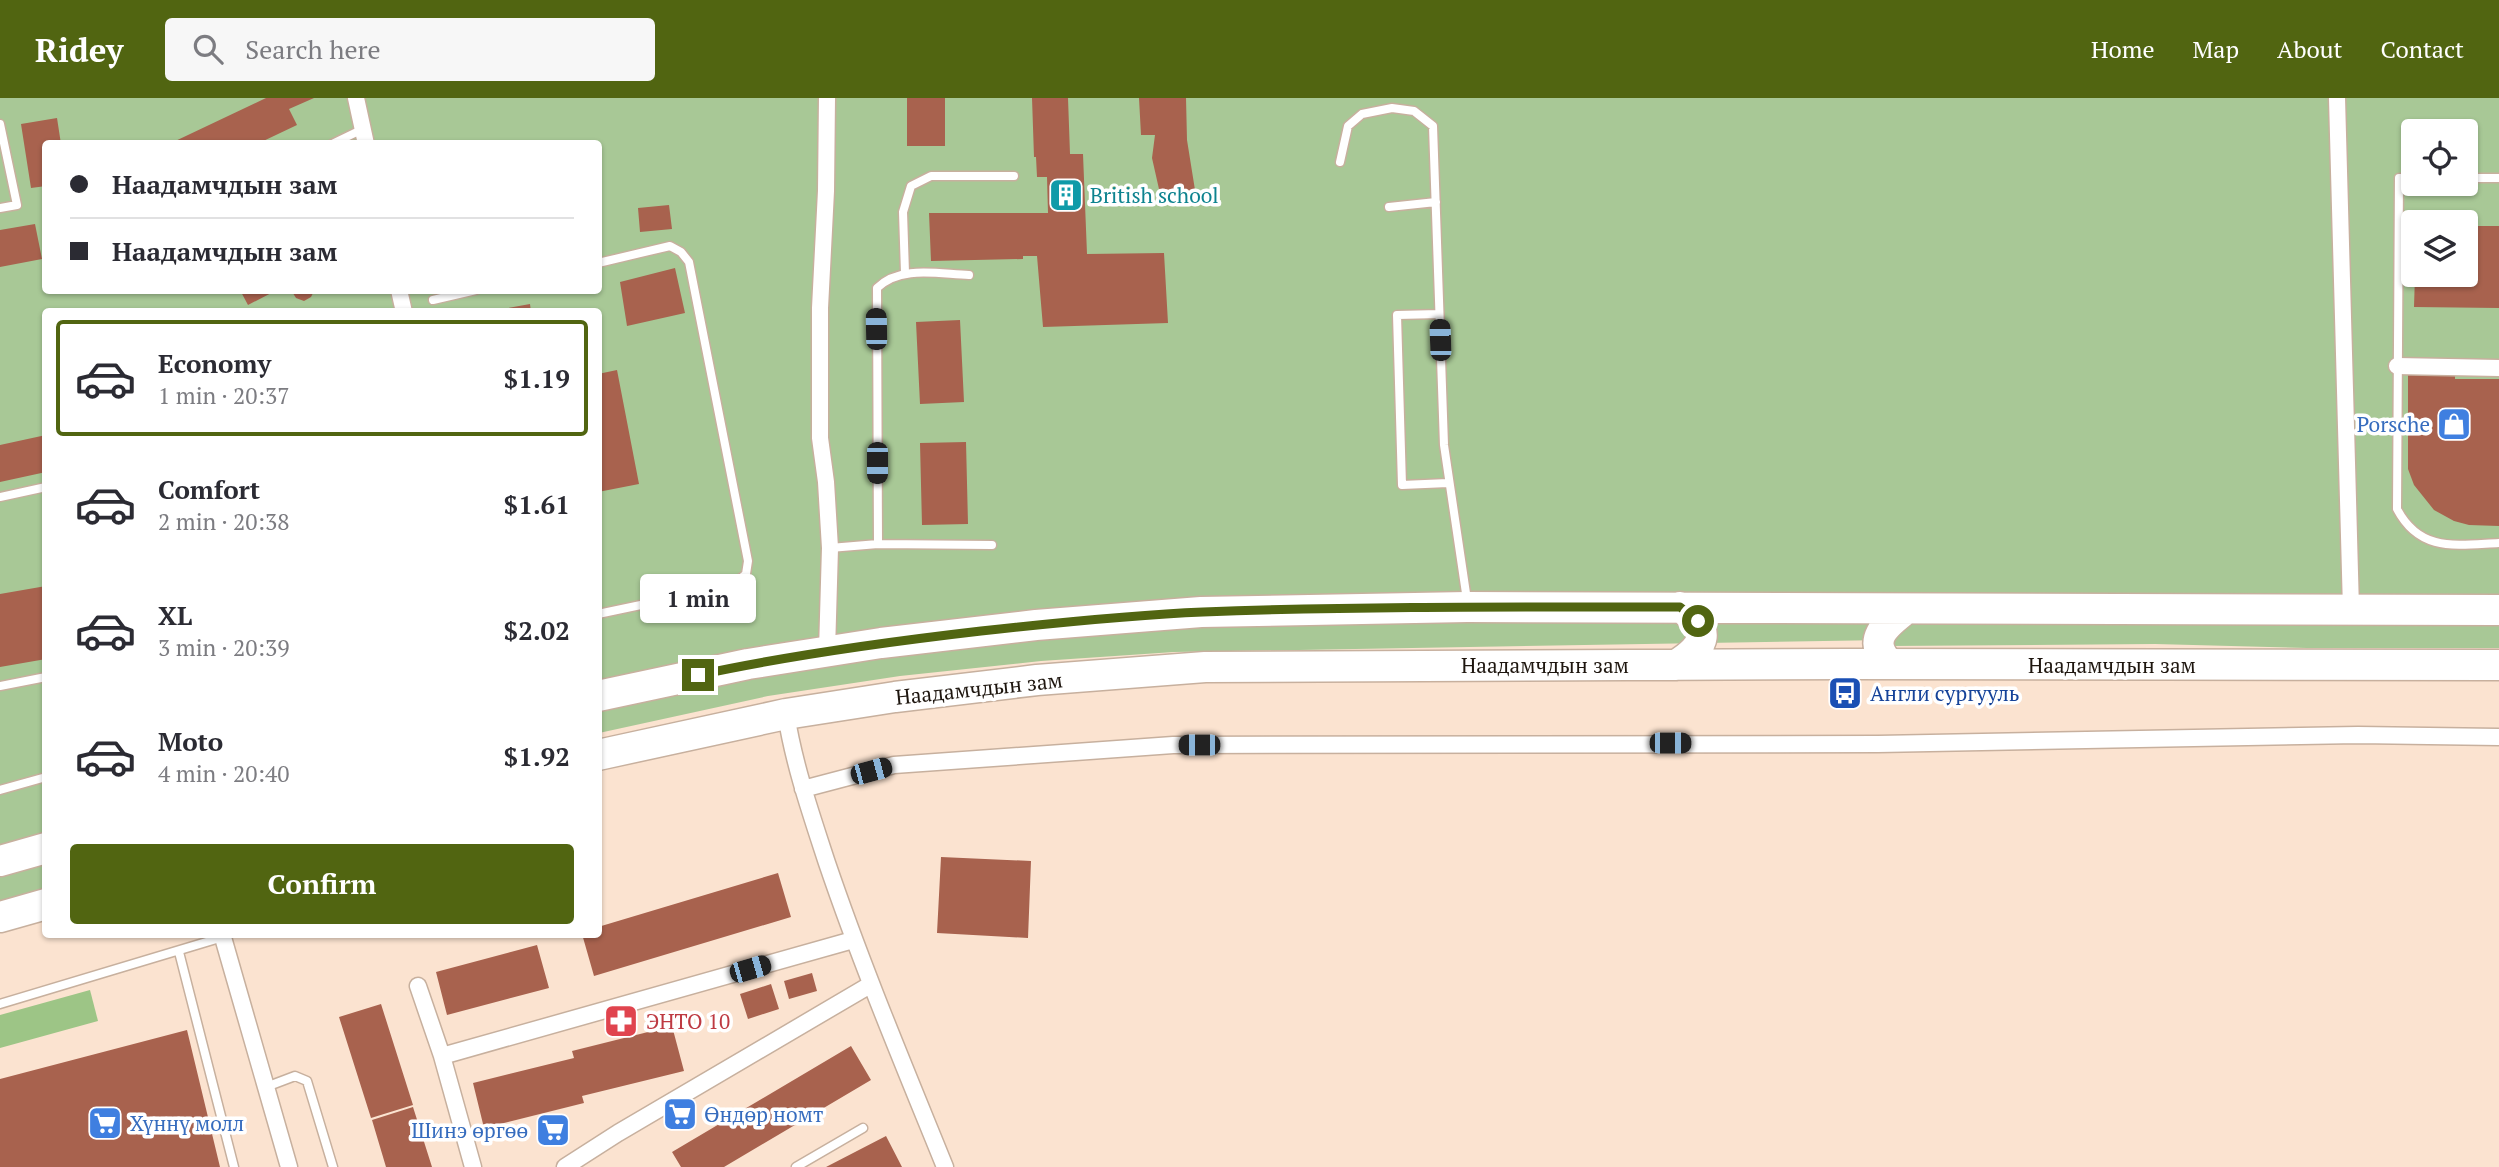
<!DOCTYPE html>
<meta charset="utf-8">
<style>
:root{--surface:#fff;--page:#f7f7f7;--text:#2b2b33;--muted:#7c7c81;--line:#e1e1e2;--accent:#516511}
body{margin:0;font-family:"PT Serif",serif;background:var(--page);color:var(--text);height:100vh;display:flex;flex-direction:column;font-size:26px;white-space:nowrap}
*{box-sizing:border-box;margin:0}
p{font-size:23px;color:var(--muted)}
.icon{flex:none;width:38px;height:38px;fill:none;stroke:currentColor;stroke-width:2;stroke-linecap:round;stroke-linejoin:round}
.map{position:relative;flex:1;overflow:hidden}
.side{position:absolute;left:42px;top:210px;width:560px;height:630px;display:flex;flex-direction:column;background:var(--surface);border-radius:7px;box-shadow:0 2px 5px #0004}
.side>*{flex:none}
.guide{position:absolute;left:42px;top:42px;width:560px;height:154px;border-radius:7px;box-shadow:0 2px 5px #0004;display:grid;align-content:center;height:154px;padding:0 28px;background:var(--surface)}
.tools{position:absolute;left:2401px;top:21px;display:grid;gap:14px}
.tools a{display:grid;place-items:center;width:77px;height:77px;border-radius:7px;background:var(--surface);box-shadow:0 2px 5px #0004;font-size:35px}
.end{position:absolute;width:32px;height:32px;margin:-16px;border:9px solid #516511;background:#fff;box-shadow:0 0 0 4px #fff}
.from{border-radius:50%}
.bubble{position:absolute;height:49px;border-radius:7px;background:var(--surface);box-shadow:0 2px 5px #0004;font-size:23px;font-weight:700;line-height:49px;text-align:center}
.car{position:absolute;width:21px;height:42px;margin:-21px -10px;border-radius:9px;box-shadow:0 0 5px 2px #0007;background:linear-gradient(#222 24%,#8ab4d8 0 40%,#222 0 76%,#8ab4d8 0 86%,#222 0)}
.guide b{display:flex;align-items:center;gap:24px;height:66px;font-size:26px}
.guide b+b{border-top:2px solid var(--line)}
.guide i{width:18px;height:18px;background:var(--text)}
ul{padding:12px 0 0;list-style:none}
li{display:flex;align-items:center;gap:21px;height:116px;margin:0 14px 10px;padding:0 14px;border:4px solid transparent;border-radius:7px}
li div{flex:1}
li b{display:block;font-size:26px}
li em{font-style:normal;font-weight:700}
li.selected{border-color:var(--accent)}
li>.icon{width:63px;height:63px;stroke-width:1.5}
.action{display:flex;gap:14px;margin-top:auto;padding:14px 28px}
.action a{flex:1;height:80px;border-radius:7px;background:var(--accent);color:#fff;font-size:28px;font-weight:700;line-height:80px;text-align:center}
header{display:flex;align-items:center;gap:42px;box-sizing:border-box;height:98px;padding:0 35px;background:var(--accent);color:#fff}
header strong{font-size:33px}
nav{display:flex;gap:38px;margin-inline-start:auto;font-size:24px}
.search{width:490px;height:63px;background:var(--page);display:flex;align-items:center;gap:18px;box-sizing:border-box;padding:0 24px;border-radius:7px;color:var(--muted);font-size:26px}
.map>svg:first-child{display:block}
.green{fill:#a8c896;fill-rule:evenodd}
.forest{fill:#9dc586}
.building{fill:#a8624e}
.lines{fill:none;stroke-linecap:round;stroke-linejoin:round}
.lane-casing{stroke:#c7b09e;stroke-width:11}
.street-casing{stroke:#c7b09e;stroke-width:19}
.highway-casing{stroke:#c7b09e;stroke-width:33}
.lane{stroke:#fff;stroke-width:8}
.street{stroke:#fff;stroke-width:16}
.highway{stroke:#fff;stroke-width:30}
.route{stroke:#516511;stroke-width:9}
.labels{text-anchor:middle;dominant-baseline:central;stroke-width:7;stroke-linejoin:round;paint-order:stroke}
.culture-label{font-size:21px;fill:#0d838f;stroke:#fff;text-anchor:start}
.shop-label{font-size:21px;fill:#366cbe;stroke:#fff;text-anchor:end}
.street-label{font-size:21px;fill:#1e160f;stroke:#fff}
.transit-label{font-size:21px;fill:#164399;stroke:#fff;text-anchor:start}
.health-label{font-size:21px;fill:#be3a42;stroke:#fff;text-anchor:start}
</style>
<header>
<strong>Ridey</strong>
<div class="search"><svg class="icon" aria-label="search" viewBox="0 0 24 24"><circle cx="10" cy="10" r="6"/><path d="M15 15l6 6"/></svg>Search here</div>
<nav><a>Home</a><a>Map</a><a>About</a><a>Contact</a></nav>
</header>
<div class="map">
<svg width="2499" height="1069" viewBox="0 0 2499 1069">
<rect width="100%" height="100%" fill="#fbe3d0"/>
<path class="green" d="M 0,0 L 2499,0 L 2499,550 L 2307,550 L 2155,546 L 1890,548 L 1885,542 L 1174,554 L 1041,563 L 900,578 L 768,598 L 599,635 L 598,214 L 46,214 L 45,792 L 0,805 ZM 2413,33 L 2466,33 L 2466,86 L 2413,86 ZM 46,46 L 598,46 L 598,192 L 46,192 ZM 2413,124 L 2466,124 L 2466,177 L 2413,177 Z"/>
<path class="forest" d="M 90,892 L 98,923 L 0,950 L 0,917 Z"/>
<path class="building" d="M 266,0 L 314,0 L 289,11 L 297,27 L 257,46 L 169,46 Z
M 907,0 L 945,0 L 945,48 L 907,48 Z
M 1032,0 L 1068,0 L 1070,56 L 1083,56 L 1087,156 L 1164,155 L 1168,225 L 1043,229 L 1037,158 L 1023,158 L 1023,161 L 931,163 L 929,115 L 1048,115 L 1047,79 L 1037,79 L 1036,59 L 1034,59 Z
M 1139,0 L 1186,0 L 1187,42 L 1195,92 L 1161,100 L 1152,60 L 1155,37 L 1141,37 Z
M 57,20 L 61,46 L 46,46 L 46,88 L 31,90 L 21,26 Z
M 669,107 L 672,131 L 640,134 L 638,110 Z
M 35,126 L 42,161 L 0,169 L 0,132 Z
M 2466,128 L 2499,128 L 2499,210 L 2414,209 L 2415,177 L 2466,177 Z
M 675,170 L 685,215 L 627,228 L 620,184 Z
M 240,192 L 277,192 L 248,207 Z
M 291,192 L 313,192 L 313,195 L 311,199 L 304,203 L 296,200 Z
M 530,206 L 531,214 L 497,214 L 497,212 Z
M 960,222 L 964,304 L 920,306 L 916,224 Z
M 617,272 L 639,386 L 598,394 L 598,276 Z
M 2408,274 L 2455,275 L 2455,281 L 2499,281 L 2499,428 L 2469,427 L 2454,423 L 2434,412 L 2414,387 L 2408,371 Z
M 46,337 L 46,374 L 0,384 L 0,347 Z
M 966,344 L 968,426 L 922,427 L 920,345 Z
M 46,488 L 46,561 L 0,569 L 0,496 Z
M 941,759 L 1031,763 L 1028,840 L 937,835 Z
M 778,775 L 791,819 L 594,878 L 582,836 L 598,836 L 598,829 Z
M 537,847 L 549,890 L 447,917 L 436,874 Z
M 812,875 L 817,893 L 789,901 L 784,883 Z
M 771,886 L 779,911 L 748,921 L 740,896 Z
M 381,906 L 413,1007 L 371,1020 L 339,919 Z
M 672,928 L 684,973 L 582,998 L 584,1005 L 484,1030 L 473,985 L 574,960 L 572,953 Z
M 187,932 L 220,1069 L 0,1069 L 0,981 Z
M 851,948 L 871,982 L 724,1069 L 681,1069 L 672,1054 Z
M 413,1009 L 432,1069 L 386,1069 L 372,1022 Z
M 886,1038 L 902,1069 L 826,1069 Z"/>
<g class="lines">
<g class="lane-casing">
<path id="lane" d="M 0,26 L 17,107 L 0,110
M 332,46 L 363,31
M 1340,64 L 1348,28 L 1362,16 L 1392,10 L 1414,13 L 1433,28 L 1444,347 L 1467,502
M 2413,80 L 2399,80 L 2397,411 C 2420,455 2457,447 2499,445
M 2466,80 L 2499,80
M 1389,109 L 1436,104
M 598,165 L 670,148 L 681,154 L 689,164 L 748,463 L 746,476 L 731,488 L 598,516
M 905,175 L 903,114 L 911,88 L 931,78 L 1014,78
M 433,202 L 476,192
M 1439,216 L 1397,217 L 1402,387 L 1448,385
M 0,399 L 46,389
M 878,446 L 877,190 C 900,167 938,176 969,177
M 830,450 L 878,446 L 992,447
M 0,588 L 46,579
M 0,692 L 46,679
M 179,854 L 234,1069
M 0,906 L 223,839
M 266,989 L 295,978 L 307,983 L 333,1069
M 796,1069 L 863,1030"/>
</g>
<g class="street-casing">
<path id="street" d="M 356,0 L 366,46
M 2337,0 L 2351,511
M 399,192 L 404,214
M 2397,268 L 2499,270
M 827,553 L 830,450 L 826,384 L 820,340 L 820,210 L 826,93 L 827,0
M 786,616 C 794,667 811,716 827,765 C 862,868 904,968 945,1069
M 803,691 L 894,667 L 1173,647 L 1878,646 L 2358,637 L 2499,639
M 222,836 L 289,1069
M 418,888 L 442,958 L 473,1069
M 442,958 L 853,842
M 565,1069 L 618,1035 L 870,887"/>
</g>
<g class="highway-casing">
<path id="highway" d="M 1889,566 C 1866,542 1885,527 1906,511
M 1676,567 C 1707,548 1712,531 1680,509
M 598,598 L 748,566 L 881,545 L 1036,527 L 1201,514 L 1467,509 L 2499,512
M 598,657 L 786,616 L 895,599 L 1037,582 L 1205,569 L 1849,566 L 2499,567
M 0,763 L 46,750
M 0,819 L 46,806"/>
</g>
<use href="#lane" class="lane"/>
<use href="#street" class="street"/>
<use href="#highway" class="highway"/>
</g>
<g class="lines">
<path class="route" d="M 698,577 C 791,557 886,544 981,533 C 1054,525 1129,517 1203,514 C 1362,508 1521,509 1680,509 L 1698,523"/>
</g>
<defs>
<g id="building-square" transform="scale(1.75)"><rect x="-9" y="-9" width="18" height="18" rx="4" fill="#0f9aa8" stroke="#fff"/><path d="M-4-6H4V6H1V3H-1V6H-4ZM-2.5-4.3h1.7v1.8h-1.7ZM.8-4.3h1.7v1.8H.8ZM-2.5-1h1.7V.8h-1.7ZM.8-1h1.7V.8H.8Z" fill="#fff"/></g>
<g id="shop-square" transform="scale(1.75)"><rect x="-9" y="-9" width="18" height="18" rx="4" fill="#3f7fe0" stroke="#fff"/><path d="M-5-2.5h2.3a2.7 3.5 0 0 1 5.4 0H5L5.5 6h-11ZM-1.5-2.5h3a1.5 2.3 0 0 0-3 0Z" fill="#fff"/></g>
<g id="bus-square" transform="scale(1.75)"><rect x="-9" y="-9" width="18" height="18" rx="4" fill="#1a4fb4" stroke="#fff"/><path d="M-5-6H5V4H4V6H2V4H-2V6H-4V4H-5ZM-3.5-4V0h7V-4ZM-3.5 1.2v1.5H-2V1.2ZM2 1.2v1.5H3.5V1.2Z" fill="#fff"/></g>
<g id="pharmacy-square" transform="scale(1.75)"><rect x="-9" y="-9" width="18" height="18" rx="4" fill="#e0444e" stroke="#fff"/><path d="M-2-6h4v4h4v4h-4v4h-4v-4h-4v-4h4Z" fill="#fff"/></g>
<g id="supermarket-square" transform="scale(1.75)"><rect x="-9" y="-9" width="18" height="18" rx="4" fill="#3f7fe0" stroke="#fff"/><path d="M-6-5.5h2.5l.6 2H6L4.5 2H-2.5L-4.4-4H-6ZM-1.5 3.2a1.3 1.3 0 1 0 .1 0ZM3 3.2a1.3 1.3 0 1 0 .1 0Z" fill="#fff"/></g>
</defs>
<g fill-rule="evenodd">
<use href="#building-square" x="1066" y="97"/>
<use href="#shop-square" x="2454" y="326"/>
<use href="#bus-square" x="1845" y="595"/>
<use href="#pharmacy-square" x="621" y="923"/>
<use href="#supermarket-square" x="680" y="1016"/>
<use href="#supermarket-square" x="105" y="1025"/>
<use href="#supermarket-square" x="553" y="1032"/>
</g>
<g class="labels">
<g class="culture-label">
<text x="1090" y="97">British school</text>
</g>
<g class="shop-label">
<text x="2430" y="326">Porsche</text>
<text x="704" y="1016" text-anchor="start">Өндөр номт</text>
<text x="130" y="1025" text-anchor="start">Хүннү молл</text>
<text x="528" y="1032">Шинэ өргөө</text>
</g>
<g class="street-label">
<text x="1545" y="567">Наадамчдын зам</text>
<text x="2112" y="567">Наадамчдын зам</text>
<text transform="translate(979 590) rotate(-6)">Наадамчдын зам</text>
</g>
<g class="transit-label">
<text x="1870" y="595">Англи сургууль</text>
</g>
<g class="health-label">
<text x="646" y="923">ЭНТО 10</text>
</g>
</g>
</svg>
<div class="tools">
<a><svg class="icon" aria-label="locate" viewBox="0 0 24 24"><circle cx="12" cy="12" r="6"/><path d="M12 2v4M12 18v4M2 12h4M18 12h4"/></svg></a>
<a><svg class="icon" aria-label="layers" viewBox="0 0 24 24"><path d="M12 4l9 5-9 5-9-5zM3 14l9 5 9-5"/></svg></a>
</div>
<i class="end from" style="left:1698px;top:523px"></i>
<i class="end" style="left:698px;top:577px"></i>
<div class="bubble" style="left:640px;top:476px;width:116px">1 min</div>
<i class="car" style="left:876px;top:231px;rotate:359deg"></i>
<i class="car" style="left:1440px;top:242px;rotate:358deg"></i>
<i class="car" style="left:877px;top:365px;rotate:180deg"></i>
<i class="car" style="left:1670px;top:645px;rotate:90deg"></i>
<i class="car" style="left:1199px;top:647px;rotate:270deg"></i>
<i class="car" style="left:871px;top:673px;rotate:75deg"></i>
<i class="car" style="left:750px;top:871px;rotate:74deg"></i>
<div class="guide">
<b><i class="from"></i>Наадамчдын зам</b>
<b><i></i>Наадамчдын зам</b>
</div>
<section class="side">
<ul>
<li class="selected"><svg class="icon" aria-label="car" viewBox="0 0 24 24"><path d="M5 17H2v-5l4-1 3-4h7l3 4 3 1v5h-3M9 17h6M6 11h13"/><circle cx="7" cy="17" r="2"/><circle cx="17" cy="17" r="2"/></svg><div><b>Economy</b><p>1 min · 20:37</p></div><em>$1.19</em></li>
<li><svg class="icon" aria-label="car" viewBox="0 0 24 24"><path d="M5 17H2v-5l4-1 3-4h7l3 4 3 1v5h-3M9 17h6M6 11h13"/><circle cx="7" cy="17" r="2"/><circle cx="17" cy="17" r="2"/></svg><div><b>Comfort</b><p>2 min · 20:38</p></div><em>$1.61</em></li>
<li><svg class="icon" aria-label="car" viewBox="0 0 24 24"><path d="M5 17H2v-5l4-1 3-4h7l3 4 3 1v5h-3M9 17h6M6 11h13"/><circle cx="7" cy="17" r="2"/><circle cx="17" cy="17" r="2"/></svg><div><b>XL</b><p>3 min · 20:39</p></div><em>$2.02</em></li>
<li><svg class="icon" aria-label="car" viewBox="0 0 24 24"><path d="M5 17H2v-5l4-1 3-4h7l3 4 3 1v5h-3M9 17h6M6 11h13"/><circle cx="7" cy="17" r="2"/><circle cx="17" cy="17" r="2"/></svg><div><b>Moto</b><p>4 min · 20:40</p></div><em>$1.92</em></li>
</ul>
<div class="action"><a>Confirm</a></div>
</section>
</div>
